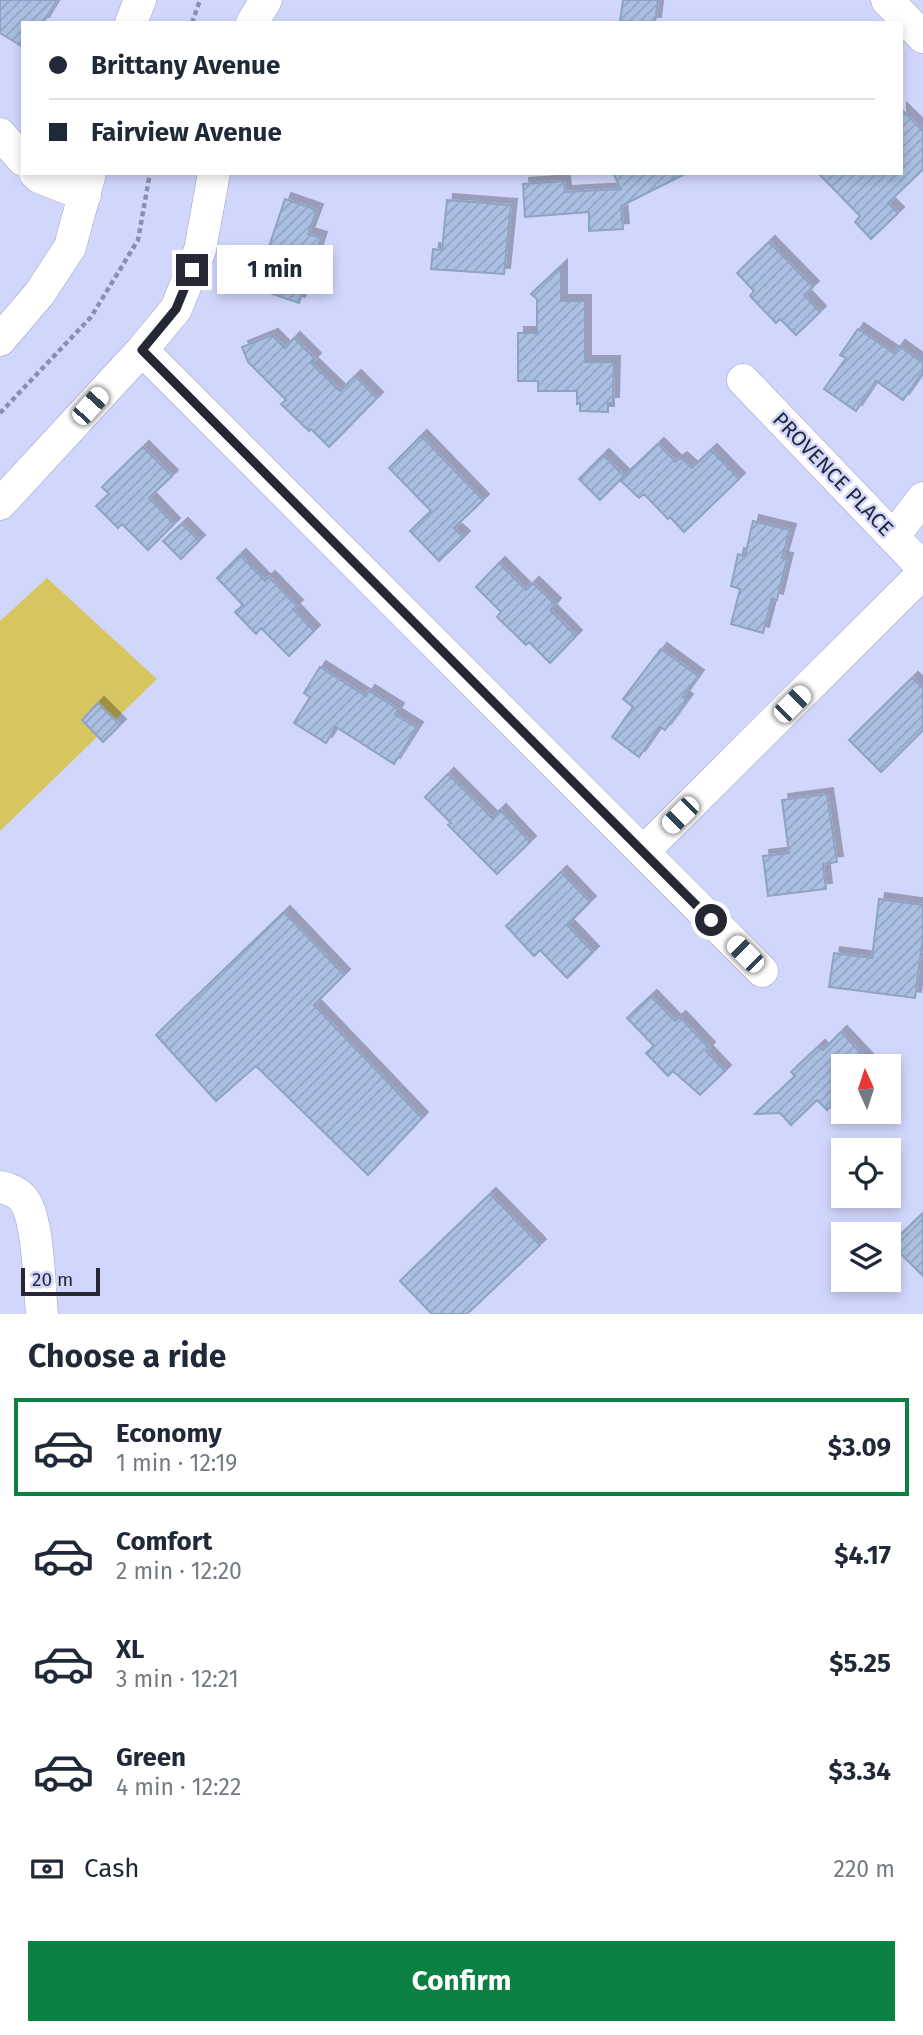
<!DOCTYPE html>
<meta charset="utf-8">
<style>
:root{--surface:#fff;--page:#f2f2f3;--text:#1f2937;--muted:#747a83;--line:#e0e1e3;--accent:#0b8043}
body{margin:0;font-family:"Fira Sans",sans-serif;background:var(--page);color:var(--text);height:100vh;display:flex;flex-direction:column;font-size:26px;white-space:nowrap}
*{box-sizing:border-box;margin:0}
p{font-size:23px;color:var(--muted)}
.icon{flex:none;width:38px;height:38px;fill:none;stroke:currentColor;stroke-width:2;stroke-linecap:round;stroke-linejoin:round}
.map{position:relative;height:1314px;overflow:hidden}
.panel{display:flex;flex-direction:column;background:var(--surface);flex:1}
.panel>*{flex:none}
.hud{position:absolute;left:21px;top:21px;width:882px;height:154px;border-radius:0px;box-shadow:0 4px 10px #0003;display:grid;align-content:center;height:154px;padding:0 28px;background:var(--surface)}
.needle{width:46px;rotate:357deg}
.tools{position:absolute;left:831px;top:1054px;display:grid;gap:14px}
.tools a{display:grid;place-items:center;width:70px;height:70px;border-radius:0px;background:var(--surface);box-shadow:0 4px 10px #0003;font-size:35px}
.scale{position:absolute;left:21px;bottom:18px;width:79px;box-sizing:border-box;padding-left:7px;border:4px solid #252735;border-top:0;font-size:19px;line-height:24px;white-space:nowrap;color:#252735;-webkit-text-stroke:5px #d1d6fc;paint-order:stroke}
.end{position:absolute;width:32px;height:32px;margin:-16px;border:9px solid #252735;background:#fff;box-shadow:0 0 0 4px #fff}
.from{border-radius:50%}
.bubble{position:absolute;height:49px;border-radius:0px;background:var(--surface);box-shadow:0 4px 10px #0003;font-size:23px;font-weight:700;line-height:49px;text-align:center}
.car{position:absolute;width:21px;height:42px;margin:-21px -10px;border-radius:9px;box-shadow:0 0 5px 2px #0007;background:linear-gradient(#fff 24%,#345 0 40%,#fff 0 76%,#345 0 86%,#fff 0)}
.hud b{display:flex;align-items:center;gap:24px;height:66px;font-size:26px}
.hud b+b{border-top:2px solid var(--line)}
.hud i{width:18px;height:18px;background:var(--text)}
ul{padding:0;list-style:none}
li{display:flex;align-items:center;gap:21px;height:98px;margin:0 14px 10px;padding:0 14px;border:4px solid transparent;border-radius:0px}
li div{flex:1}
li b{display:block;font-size:26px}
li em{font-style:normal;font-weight:700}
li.on{border-color:var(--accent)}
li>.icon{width:63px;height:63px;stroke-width:1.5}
h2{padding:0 28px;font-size:32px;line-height:84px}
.pay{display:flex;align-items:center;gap:18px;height:77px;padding:0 28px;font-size:26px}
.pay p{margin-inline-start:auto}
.cta{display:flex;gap:14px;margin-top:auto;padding:14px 28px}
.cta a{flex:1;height:80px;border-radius:0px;background:var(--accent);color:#fff;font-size:28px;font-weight:700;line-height:80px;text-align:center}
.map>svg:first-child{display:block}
.green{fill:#d7c660}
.building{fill:url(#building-hatch);stroke:#8ea3c3;stroke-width:2;filter:url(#shadow)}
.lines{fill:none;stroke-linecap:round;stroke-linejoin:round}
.street-casing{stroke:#9da2c6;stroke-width:33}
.path{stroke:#8b8fab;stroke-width:4.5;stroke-dasharray:5 3.5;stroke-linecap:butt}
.street{stroke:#fff;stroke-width:32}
.route{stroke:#252735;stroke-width:9}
.labels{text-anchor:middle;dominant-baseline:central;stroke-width:5;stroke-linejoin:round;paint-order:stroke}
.street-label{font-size:21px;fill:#252735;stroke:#d1d6fc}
</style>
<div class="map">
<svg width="923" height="1314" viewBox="0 0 923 1314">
<defs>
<pattern id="building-hatch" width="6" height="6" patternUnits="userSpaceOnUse" patternTransform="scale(1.75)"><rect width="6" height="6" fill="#aabfe1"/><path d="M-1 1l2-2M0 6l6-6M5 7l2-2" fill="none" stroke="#92a4c2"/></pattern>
<filter id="shadow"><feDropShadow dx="6" dy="-6" stdDeviation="0" flood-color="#0004"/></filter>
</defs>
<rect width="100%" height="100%" fill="#d1d6fc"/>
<path class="green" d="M 47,578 L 157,679 L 0,831 L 0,621 Z"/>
<path class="building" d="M 0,0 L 57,0 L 43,23 L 23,23 L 23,47 L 0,33 Z
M 623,0 L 658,0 L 655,23 L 620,21 Z
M 901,109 L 923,131 L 923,169 L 888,203 L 898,213 L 871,239 L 855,222 L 860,216 L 818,173 L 901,173 Z
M 613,173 L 687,173 L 621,206 L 623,229 L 589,231 L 589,212 L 525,217 L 523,184 L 564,181 L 565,192 L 621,189 Z
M 285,199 L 317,210 L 308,234 L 321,238 L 299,303 L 255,288 Z
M 447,200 L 511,205 L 504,274 L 431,269 L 433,249 L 442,250 Z
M 769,242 L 813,287 L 804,295 L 820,312 L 796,335 L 780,319 L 776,323 L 750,296 L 754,291 L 737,273 Z
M 561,266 L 561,301 L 585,301 L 585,362 L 614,362 L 613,403 L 608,403 L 608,412 L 580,411 L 580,403 L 577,404 L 577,391 L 538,391 L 538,381 L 518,381 L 518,333 L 537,333 L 537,299 L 531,294 Z
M 858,329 L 894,353 L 899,346 L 923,363 L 923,372 L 903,400 L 876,381 L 856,411 L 824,389 L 846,358 L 840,355 Z
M 272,335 L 285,348 L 294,338 L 315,359 L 311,363 L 340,391 L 355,376 L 377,398 L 329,447 L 311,429 L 309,431 L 281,404 L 286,400 L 248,362 L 242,347 Z
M 421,436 L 483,500 L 454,528 L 464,537 L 439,561 L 410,531 L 431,511 L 389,468 Z
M 658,444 L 676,462 L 681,458 L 692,468 L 711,450 L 739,479 L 684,532 L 670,517 L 668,519 L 644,494 L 639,498 L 620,480 Z
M 143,447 L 172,476 L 149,498 L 174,524 L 148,550 L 122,524 L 118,528 L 96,506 L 109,494 L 102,487 Z
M 603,455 L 624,476 L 600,500 L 579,479 Z
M 753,521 L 790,530 L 782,558 L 787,559 L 777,600 L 772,598 L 763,633 L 731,624 L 740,589 L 731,586 L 738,554 L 745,556 Z
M 182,524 L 199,541 L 181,559 L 163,541 Z
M 240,555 L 265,581 L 269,577 L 297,606 L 293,609 L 314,631 L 289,656 L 261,628 L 256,634 L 235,612 L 243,605 L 217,578 Z
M 499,563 L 526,590 L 533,583 L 555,604 L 550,610 L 576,636 L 550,663 L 529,642 L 526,645 L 497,617 L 501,612 L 476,587 Z
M 661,649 L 698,676 L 683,697 L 687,700 L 665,730 L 660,727 L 639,757 L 612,737 L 633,707 L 623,699 Z
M 320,667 L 366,696 L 369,691 L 398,709 L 395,714 L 417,728 L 394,764 L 336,727 L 326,743 L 294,723 L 310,697 L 304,693 Z
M 912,678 L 923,688 L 923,730 L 881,772 L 849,740 Z
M 98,703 L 120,725 L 103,742 L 82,720 Z
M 448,774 L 492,818 L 500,810 L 530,842 L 497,874 L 448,825 L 451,823 L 425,797 Z
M 827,794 L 837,862 L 823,864 L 826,889 L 768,896 L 763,856 L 789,853 L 782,800 Z
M 561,872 L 590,902 L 567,925 L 593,952 L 567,978 L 540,950 L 534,956 L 506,926 Z
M 879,899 L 923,905 L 923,938 L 915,998 L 829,987 L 834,953 L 872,958 Z
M 284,912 L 344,975 L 314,1005 L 422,1118 L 368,1175 L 256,1066 L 216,1101 L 156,1035 Z
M 651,996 L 675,1021 L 680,1017 L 709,1048 L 706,1051 L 725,1071 L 700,1095 L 673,1071 L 668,1076 L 646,1053 L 654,1046 L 627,1018 Z
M 841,1032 L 873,1066 L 844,1066 L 844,1094 L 827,1110 L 817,1100 L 791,1125 L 780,1113 L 755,1114 L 795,1076 L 791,1072 L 819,1046 L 823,1050 Z
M 490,1194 L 540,1245 L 467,1314 L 432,1314 L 400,1281 Z
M 923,1213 L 923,1276 L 891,1244 Z"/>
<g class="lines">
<g class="street-casing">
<path id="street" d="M 887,0 L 923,37
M 131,23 L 140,0
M 252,23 L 266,0
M 0,134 L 23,160
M 35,173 L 39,177 L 85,195
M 0,340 L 40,293 L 70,247 L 90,173
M 142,350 L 762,971
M 743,380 L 923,568
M 0,504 L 142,350 L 176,309 L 200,250 L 214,173
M 893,537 L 923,498
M 643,852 L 923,573
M 0,1187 C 8,1188 19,1193 24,1200 C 39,1221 39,1286 42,1314"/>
</g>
<path class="path" d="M 192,23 L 200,0
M 0,413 L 91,317 L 138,240 L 150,173"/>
<use href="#street" class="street"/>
</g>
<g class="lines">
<path class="route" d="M 192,270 L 176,309 L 142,350 L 711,920"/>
</g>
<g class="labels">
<g class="street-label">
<text transform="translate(833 474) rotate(46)">PROVENCE PLACE</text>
</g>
</g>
</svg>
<div class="tools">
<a><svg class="needle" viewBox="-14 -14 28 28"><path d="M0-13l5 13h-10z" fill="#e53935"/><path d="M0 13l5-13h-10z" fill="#747a83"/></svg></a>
<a><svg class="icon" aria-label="locate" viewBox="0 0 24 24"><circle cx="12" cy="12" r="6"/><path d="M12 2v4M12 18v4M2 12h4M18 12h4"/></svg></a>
<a><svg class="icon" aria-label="layers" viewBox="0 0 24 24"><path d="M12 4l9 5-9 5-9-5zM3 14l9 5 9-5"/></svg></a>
</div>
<div class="scale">20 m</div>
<i class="end from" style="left:711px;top:920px"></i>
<i class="end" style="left:192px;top:270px"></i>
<div class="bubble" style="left:217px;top:245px;width:116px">1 min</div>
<i class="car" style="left:90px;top:406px;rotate:42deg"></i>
<i class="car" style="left:792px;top:704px;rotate:45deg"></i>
<i class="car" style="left:680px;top:815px;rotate:225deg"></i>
<i class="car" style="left:745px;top:954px;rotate:315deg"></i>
<div class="hud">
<b><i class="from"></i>Brittany Avenue</b>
<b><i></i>Fairview Avenue</b>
</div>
</div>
<section class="panel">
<h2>Choose a ride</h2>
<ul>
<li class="on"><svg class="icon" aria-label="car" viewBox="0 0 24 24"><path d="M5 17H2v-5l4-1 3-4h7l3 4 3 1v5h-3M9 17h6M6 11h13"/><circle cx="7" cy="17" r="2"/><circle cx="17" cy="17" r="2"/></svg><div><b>Economy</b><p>1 min · 12:19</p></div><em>$3.09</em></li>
<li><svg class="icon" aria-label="car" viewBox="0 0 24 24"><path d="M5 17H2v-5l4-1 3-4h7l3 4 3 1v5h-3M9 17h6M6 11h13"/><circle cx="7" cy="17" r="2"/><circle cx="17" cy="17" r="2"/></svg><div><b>Comfort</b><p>2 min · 12:20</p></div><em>$4.17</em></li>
<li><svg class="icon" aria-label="car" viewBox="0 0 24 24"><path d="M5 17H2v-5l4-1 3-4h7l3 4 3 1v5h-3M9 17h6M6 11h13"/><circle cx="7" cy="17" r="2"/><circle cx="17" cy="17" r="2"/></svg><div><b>XL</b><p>3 min · 12:21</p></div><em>$5.25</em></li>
<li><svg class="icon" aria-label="car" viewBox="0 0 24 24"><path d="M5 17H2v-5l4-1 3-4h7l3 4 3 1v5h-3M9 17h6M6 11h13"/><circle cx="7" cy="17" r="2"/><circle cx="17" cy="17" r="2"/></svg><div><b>Green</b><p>4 min · 12:22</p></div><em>$3.34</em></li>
</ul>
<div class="pay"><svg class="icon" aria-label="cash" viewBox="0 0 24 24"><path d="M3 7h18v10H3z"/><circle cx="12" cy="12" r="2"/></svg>Cash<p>220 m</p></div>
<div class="cta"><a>Confirm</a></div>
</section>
